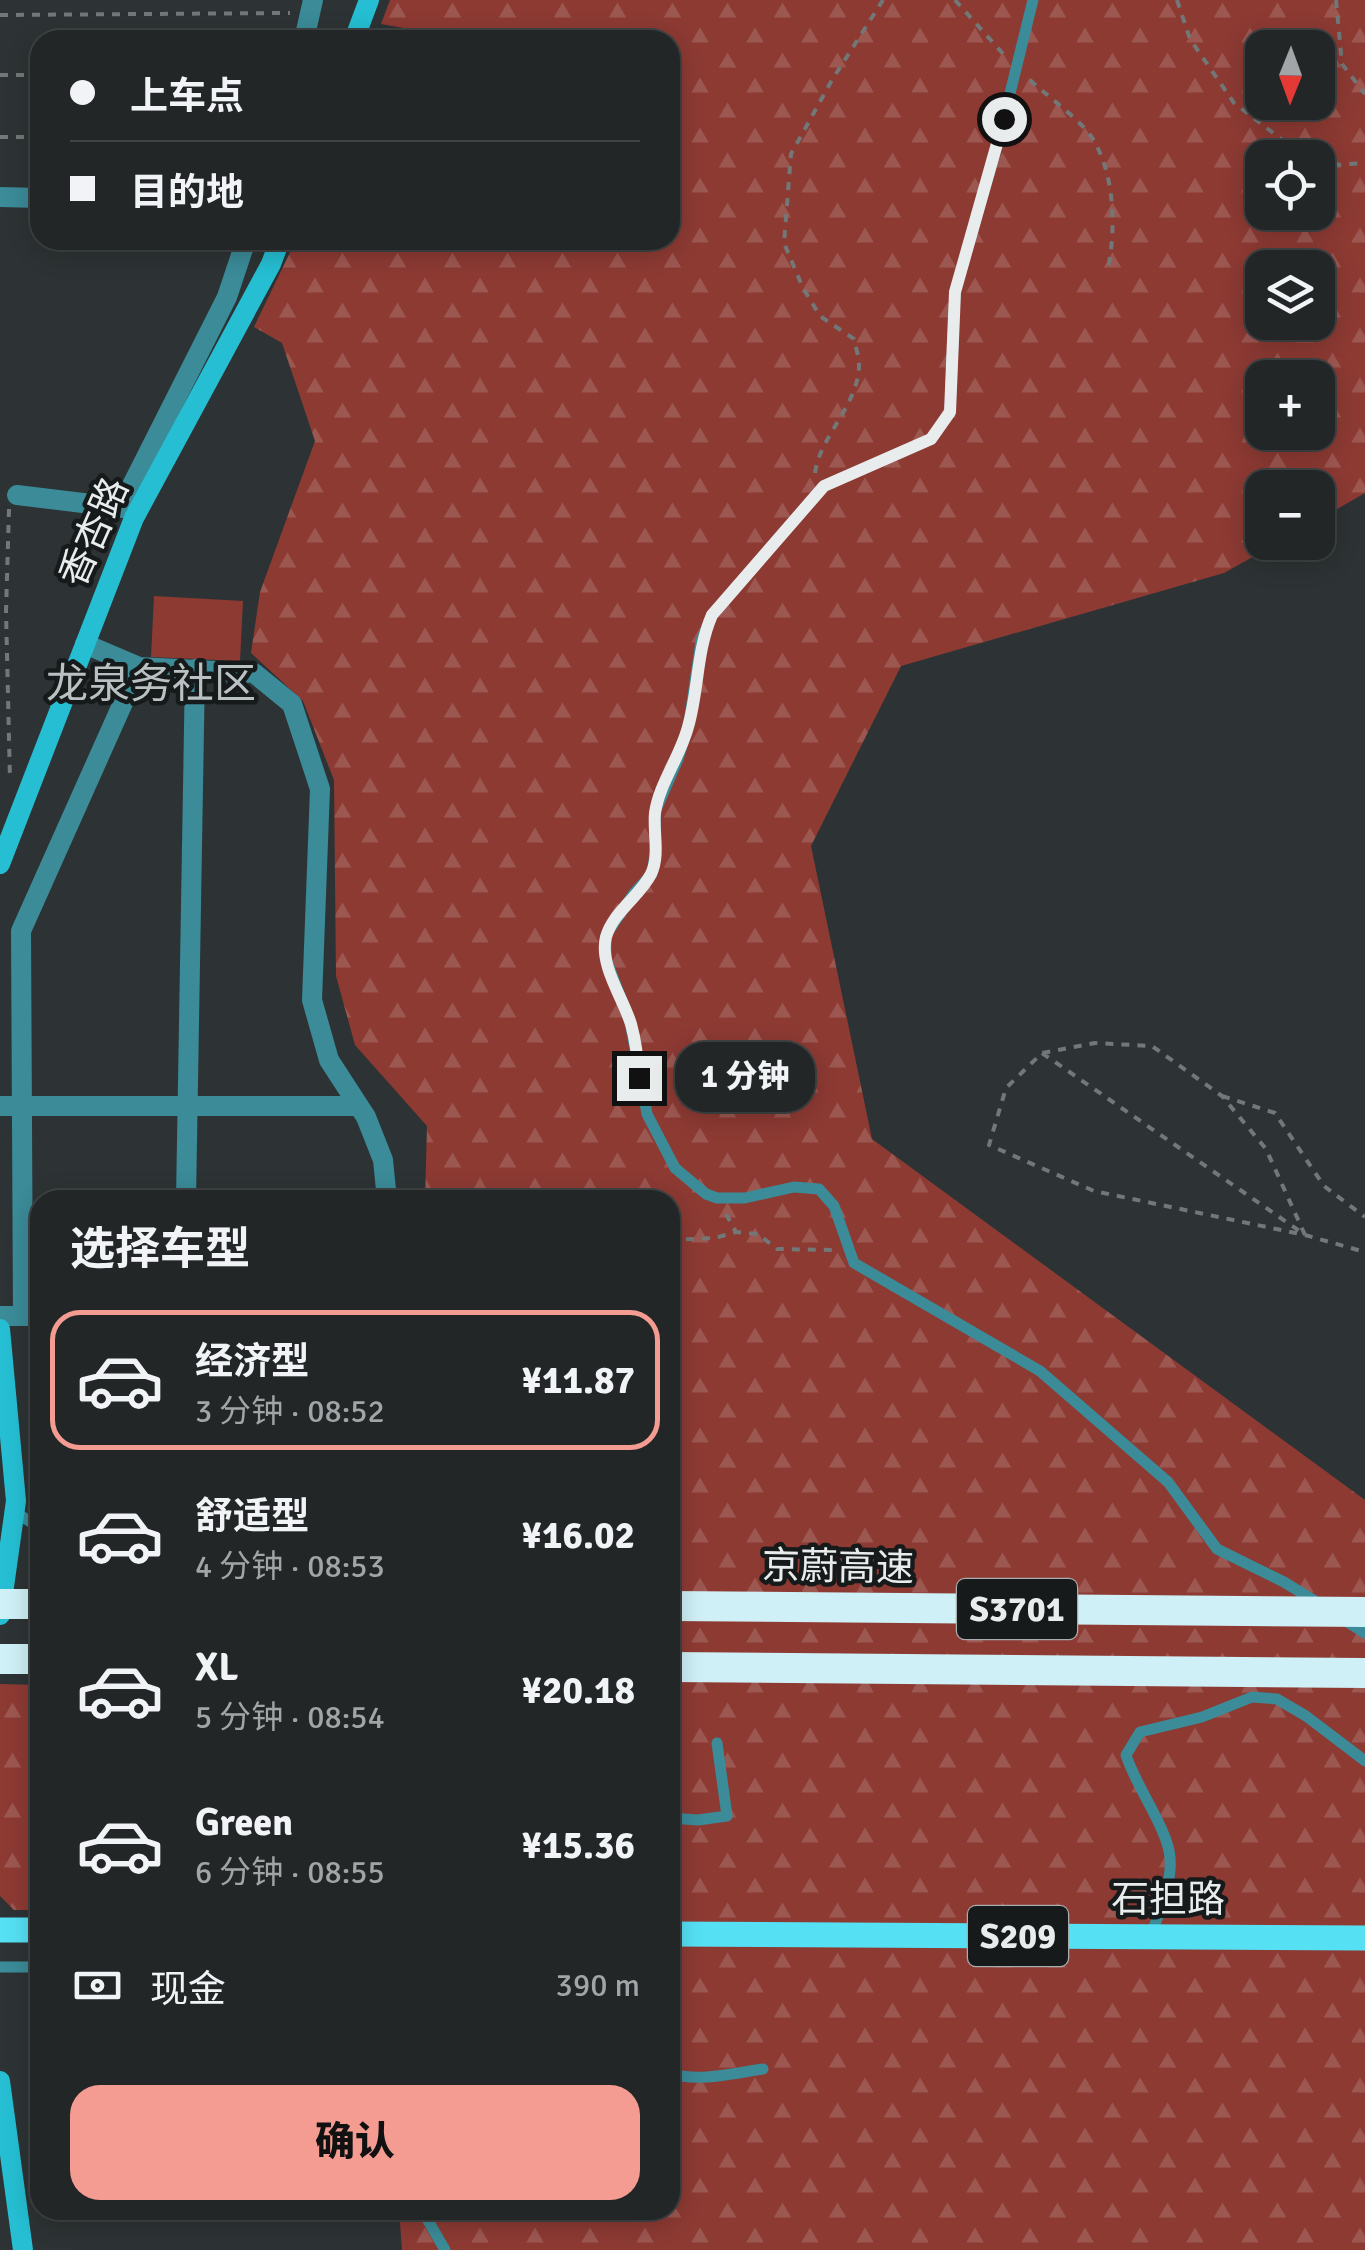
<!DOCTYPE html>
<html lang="zh">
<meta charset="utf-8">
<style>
:root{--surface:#222627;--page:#2e3233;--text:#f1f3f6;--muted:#a2a5a7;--line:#3f4344;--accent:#f59c92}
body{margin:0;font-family:Signika,"Noto Sans SC",sans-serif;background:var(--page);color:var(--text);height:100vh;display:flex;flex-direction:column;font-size:38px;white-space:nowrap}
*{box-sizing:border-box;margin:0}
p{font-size:32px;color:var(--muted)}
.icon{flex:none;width:55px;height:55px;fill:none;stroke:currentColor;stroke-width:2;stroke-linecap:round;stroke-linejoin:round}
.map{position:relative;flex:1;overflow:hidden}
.side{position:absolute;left:30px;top:1190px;width:650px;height:1030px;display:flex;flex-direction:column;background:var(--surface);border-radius:30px;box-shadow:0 5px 25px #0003,0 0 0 2px var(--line)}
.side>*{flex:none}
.guide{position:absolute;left:30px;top:30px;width:650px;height:220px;border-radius:30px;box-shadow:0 5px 25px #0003,0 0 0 2px var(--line);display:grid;align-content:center;height:220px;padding:0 40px;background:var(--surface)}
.needle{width:65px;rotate:181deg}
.tools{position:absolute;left:1245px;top:30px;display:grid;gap:20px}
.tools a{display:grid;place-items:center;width:90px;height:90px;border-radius:20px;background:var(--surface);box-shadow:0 5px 25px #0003,0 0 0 2px var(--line);font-size:50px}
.end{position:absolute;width:45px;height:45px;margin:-22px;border:12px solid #e8ecec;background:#111;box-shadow:0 0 0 5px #111}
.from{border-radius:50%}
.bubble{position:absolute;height:70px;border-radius:30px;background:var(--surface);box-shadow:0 5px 25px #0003,0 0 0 2px var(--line);font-size:32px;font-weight:800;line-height:70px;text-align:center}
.guide b{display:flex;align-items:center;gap:35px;height:95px;font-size:38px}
.guide b+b{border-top:2px solid var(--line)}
.guide i{width:25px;height:25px;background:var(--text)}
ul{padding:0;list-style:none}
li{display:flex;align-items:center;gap:30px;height:140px;margin:0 20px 15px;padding:0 20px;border:5px solid transparent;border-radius:30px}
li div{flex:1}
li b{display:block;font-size:38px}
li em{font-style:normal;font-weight:800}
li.current{border-color:var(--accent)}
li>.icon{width:90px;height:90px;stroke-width:1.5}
h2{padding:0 40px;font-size:45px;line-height:120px}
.pay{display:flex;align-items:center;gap:25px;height:110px;padding:0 40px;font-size:38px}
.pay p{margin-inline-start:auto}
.button{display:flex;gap:20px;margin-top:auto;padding:20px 40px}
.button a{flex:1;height:115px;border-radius:30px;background:var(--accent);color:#111;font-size:40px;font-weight:800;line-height:115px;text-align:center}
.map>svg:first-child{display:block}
.forest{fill:url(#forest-firs);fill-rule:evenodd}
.pitch{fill:#8d3a33}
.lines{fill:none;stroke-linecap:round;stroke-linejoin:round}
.path{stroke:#727777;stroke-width:4;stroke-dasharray:8 8;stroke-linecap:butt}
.lane{stroke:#3b8b98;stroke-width:11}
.street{stroke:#3b8b98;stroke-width:20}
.secondary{stroke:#25bed2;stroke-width:20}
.primary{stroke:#56e0f4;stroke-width:25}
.highway{stroke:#cff0f6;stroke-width:30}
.route{stroke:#e8ecec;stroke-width:12}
.labels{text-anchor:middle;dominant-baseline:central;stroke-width:9;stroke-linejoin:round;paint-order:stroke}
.shield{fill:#171a1b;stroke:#a9adad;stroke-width:2.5}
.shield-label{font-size:35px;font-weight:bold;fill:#e8ecec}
.street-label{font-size:38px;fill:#e8ecec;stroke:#171a1b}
.quarter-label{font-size:42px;fill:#b9c1c2;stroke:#171a1b}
</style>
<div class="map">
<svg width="1365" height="2250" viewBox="0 0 1365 2250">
<defs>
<pattern id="forest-firs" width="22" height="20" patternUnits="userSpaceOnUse" patternTransform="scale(2.5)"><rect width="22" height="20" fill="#8d3a33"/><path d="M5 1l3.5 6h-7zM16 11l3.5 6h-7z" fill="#9d5751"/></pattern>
</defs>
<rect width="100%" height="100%" fill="#2d3334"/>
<path class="forest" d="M 390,0 L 1365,0 L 1365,493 L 1318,520 L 1318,488 L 1262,488 L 1262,542 L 1278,543 L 1224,573 L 901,666 L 811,846 L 872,1139 L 1365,1500 L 1365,2250 L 402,2250 L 399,2210 L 670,2210 L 670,1200 L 425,1200 L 427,1126 L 355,1045 L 336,976 L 334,780 L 303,701 L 251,653 L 260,592 L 315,441 L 282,343 L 254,327 L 296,240 L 670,240 L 670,40 L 413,40 L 415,30 L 381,24 ZM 1262,48 L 1318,48 L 1318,102 L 1262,102 ZM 1262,158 L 1318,158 L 1318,212 L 1262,212 ZM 1262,268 L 1318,268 L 1318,322 L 1262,322 ZM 1262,378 L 1318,378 L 1318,432 L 1262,432 Z
M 0,1684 L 40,1685 L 40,1910 L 14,1910 L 0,1896 Z"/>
<path class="pitch" d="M 154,596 L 243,601 L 240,661 L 151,657 Z"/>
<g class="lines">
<path class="path" d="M 955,0 L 1005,56
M 1177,0 L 1190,39 L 1234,103 L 1306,158
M 1336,0 L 1342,64 L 1365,94
M 0,15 L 290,13
M 0,75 L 40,75
M 1030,80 C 1047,96 1081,120 1093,139 C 1115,176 1116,228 1108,269
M 0,137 L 40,137
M 1318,160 L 1336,165 L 1365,163
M 815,473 C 820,435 860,404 859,363 C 859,356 855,346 854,339 L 820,316 L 803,288 L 784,243 L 791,154 L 832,80 L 883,0
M 9,509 L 6,612 L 10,780
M 1042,1053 L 1301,1232
M 1222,1096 L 1275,1113 L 1324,1186 L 1365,1217
M 405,1195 L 429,1200
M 726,1214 L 736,1232
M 1305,1235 L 1266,1149 L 1222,1096 L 1152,1046 L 1095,1043 L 1042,1053 L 1006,1088 L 989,1145 L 1094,1191 L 1305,1235 L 1365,1252
M 670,1240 L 715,1238 L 736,1232 L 758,1234 L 777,1249 L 834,1250"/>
<path class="lane" d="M 1033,0 L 997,146 L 955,292 L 950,412 L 931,439 L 824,486 L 712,615 L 701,641 L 689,723 L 678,759 L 655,812 L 656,847 L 652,874 L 634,893 L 606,935 L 606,959 L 630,1022 L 647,1114 L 675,1168 L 706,1194 L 717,1198 L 745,1198 L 794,1187 L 819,1189 L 834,1206 L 854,1263 L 1040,1371 L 1168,1482 L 1217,1549 L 1284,1582 L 1318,1603
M 15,1512 L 40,1528
M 1343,1619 L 1365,1633
M 670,1818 L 698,1820 L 727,1816 L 717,1743
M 1151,1935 C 1160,1910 1172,1884 1170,1858 C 1169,1831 1135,1785 1126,1755 L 1140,1732 L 1202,1717 L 1252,1697 L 1277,1699 L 1306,1716 L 1365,1761
M 0,1967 L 40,1967
M 670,2073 C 697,2083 735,2073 763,2069
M 422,2210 L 445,2250"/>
<path class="street" d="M 304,40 L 313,0
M 0,197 L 40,198
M 17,495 L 132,509
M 121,507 L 227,297 L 246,240
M 85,644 L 139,667 L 254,673 L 292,704 L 320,789 L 312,1000 L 329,1060 L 366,1117 L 383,1160 L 387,1200
M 0,1106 L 359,1106
M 186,1200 L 195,669
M 0,1316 L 40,1316
M 23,1316 L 21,931 L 139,667"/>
<path class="secondary" d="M 354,40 L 369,0
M 0,864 L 134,518 L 271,264 L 280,240
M 0,1329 L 16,1501 L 0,1615
M 0,2081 L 23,2250"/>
<path class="primary" d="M 0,1930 L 40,1930
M 670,1934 L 1365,1938"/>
<path class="highway" d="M 0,1604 L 40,1604
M 670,1606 L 1365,1612
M 0,1659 L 40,1659
M 670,1667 L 1365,1673"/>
</g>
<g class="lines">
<path class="route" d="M 639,1078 C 638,1059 636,1042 631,1024 C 623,998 599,965 606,937 C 613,912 640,896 651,874 C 660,856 653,832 655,813 C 659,784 680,757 688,727 C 699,689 696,652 712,615 L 824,486 L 931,439 L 950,412 L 955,292 L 1004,119"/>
</g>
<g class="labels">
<g class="shield">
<rect x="957" y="1579" width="120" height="60" rx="8"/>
<rect x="968" y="1906" width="100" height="60" rx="8"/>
</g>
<g class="shield-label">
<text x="1017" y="1609">S3701</text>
<text x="1018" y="1936">S209</text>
</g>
<g class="street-label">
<text transform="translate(94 532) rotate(-66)">香杏路</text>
<text transform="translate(838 1567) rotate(1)">京蔚高速</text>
<text x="1168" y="1899">石担路</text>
</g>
<g class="quarter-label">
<text x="151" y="684">龙泉务社区</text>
</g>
</g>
</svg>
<div class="tools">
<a><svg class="needle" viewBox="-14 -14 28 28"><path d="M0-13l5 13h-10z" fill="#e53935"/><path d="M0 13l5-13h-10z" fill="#a2a5a7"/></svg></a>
<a><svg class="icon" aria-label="locate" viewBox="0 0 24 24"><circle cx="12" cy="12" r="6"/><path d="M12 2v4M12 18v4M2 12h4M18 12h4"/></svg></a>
<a><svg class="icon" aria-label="layers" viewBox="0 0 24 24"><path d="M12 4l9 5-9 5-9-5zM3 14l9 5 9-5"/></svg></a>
<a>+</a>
<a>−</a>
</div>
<i class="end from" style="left:1004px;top:119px"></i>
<i class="end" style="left:639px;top:1078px"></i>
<div class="bubble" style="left:675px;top:1042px;width:140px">1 分钟</div>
<div class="guide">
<b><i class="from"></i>上车点</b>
<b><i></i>目的地</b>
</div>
<section class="side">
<h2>选择车型</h2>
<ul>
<li class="current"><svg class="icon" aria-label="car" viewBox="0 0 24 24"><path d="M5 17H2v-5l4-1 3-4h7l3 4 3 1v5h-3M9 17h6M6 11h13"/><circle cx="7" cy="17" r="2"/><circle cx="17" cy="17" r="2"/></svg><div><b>经济型</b><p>3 分钟 · 08:52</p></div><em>¥11.87</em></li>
<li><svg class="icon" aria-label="car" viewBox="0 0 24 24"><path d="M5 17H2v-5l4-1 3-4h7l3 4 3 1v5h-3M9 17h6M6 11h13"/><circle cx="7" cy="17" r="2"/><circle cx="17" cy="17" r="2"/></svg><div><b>舒适型</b><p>4 分钟 · 08:53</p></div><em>¥16.02</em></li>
<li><svg class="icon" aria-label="car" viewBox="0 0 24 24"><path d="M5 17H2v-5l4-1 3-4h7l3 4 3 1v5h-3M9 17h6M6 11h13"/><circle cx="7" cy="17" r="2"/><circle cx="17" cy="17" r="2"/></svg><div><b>XL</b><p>5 分钟 · 08:54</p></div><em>¥20.18</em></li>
<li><svg class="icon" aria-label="car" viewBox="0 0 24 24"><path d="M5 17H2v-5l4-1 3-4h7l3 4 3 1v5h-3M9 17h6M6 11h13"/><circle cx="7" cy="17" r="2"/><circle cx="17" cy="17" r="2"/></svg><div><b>Green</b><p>6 分钟 · 08:55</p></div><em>¥15.36</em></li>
</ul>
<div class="pay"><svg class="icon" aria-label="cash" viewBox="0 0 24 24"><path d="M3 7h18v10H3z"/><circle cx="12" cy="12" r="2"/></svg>现金<p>390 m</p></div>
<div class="button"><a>确认</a></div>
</section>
</div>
